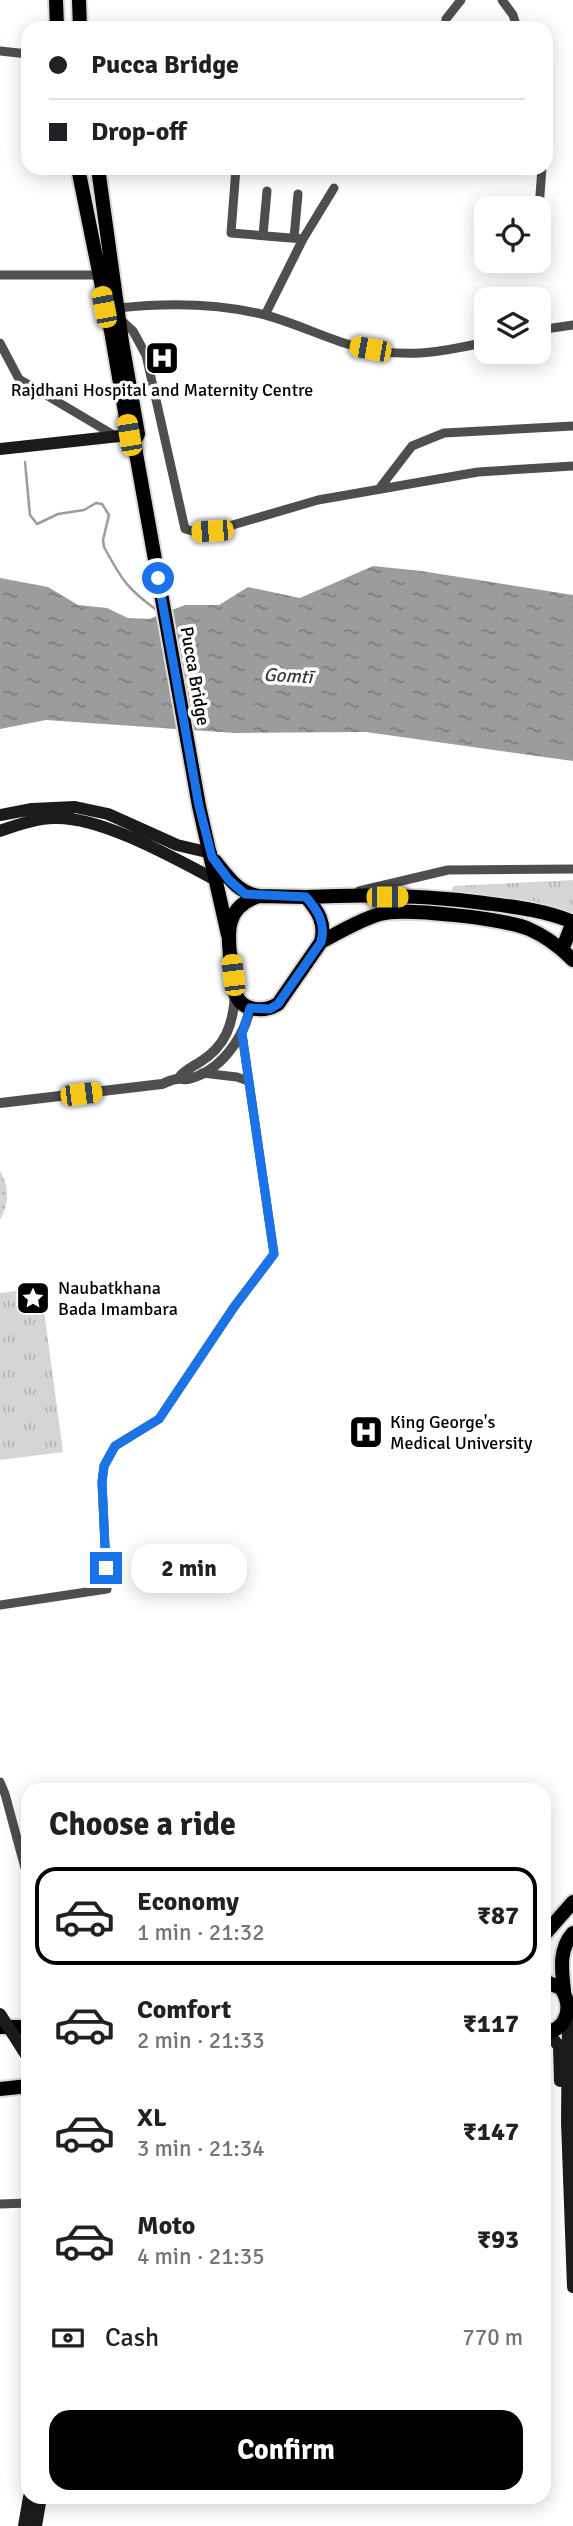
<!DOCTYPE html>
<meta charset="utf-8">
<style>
:root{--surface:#fff;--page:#f6f6f6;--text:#202124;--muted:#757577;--line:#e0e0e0;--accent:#000}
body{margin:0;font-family:Signika,sans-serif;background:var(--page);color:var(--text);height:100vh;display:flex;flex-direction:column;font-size:26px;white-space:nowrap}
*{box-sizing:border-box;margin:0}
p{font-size:23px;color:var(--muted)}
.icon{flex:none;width:38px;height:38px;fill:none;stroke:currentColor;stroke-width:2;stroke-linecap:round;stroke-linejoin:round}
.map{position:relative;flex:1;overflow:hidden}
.panel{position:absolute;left:21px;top:1783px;width:530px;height:721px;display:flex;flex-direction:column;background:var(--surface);border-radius:21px;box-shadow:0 4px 18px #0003}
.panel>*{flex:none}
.top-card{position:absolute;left:21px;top:21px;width:532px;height:154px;border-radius:21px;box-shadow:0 4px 18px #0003;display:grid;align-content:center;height:154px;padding:0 28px;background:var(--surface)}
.controls{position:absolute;left:474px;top:196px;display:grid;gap:14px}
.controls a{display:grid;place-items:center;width:77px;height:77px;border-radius:14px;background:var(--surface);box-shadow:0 4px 18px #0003;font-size:35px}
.end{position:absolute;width:32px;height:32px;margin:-16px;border:9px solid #1a73e8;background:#fff;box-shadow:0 0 0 4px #fff}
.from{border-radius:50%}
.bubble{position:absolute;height:49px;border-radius:21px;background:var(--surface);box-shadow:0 4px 18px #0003;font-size:23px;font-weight:700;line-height:49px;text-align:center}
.car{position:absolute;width:21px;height:42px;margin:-21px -10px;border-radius:9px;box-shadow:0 0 5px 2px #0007;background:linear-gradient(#f5c518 24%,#345 0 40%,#f5c518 0 76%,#345 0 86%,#f5c518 0)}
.top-card b{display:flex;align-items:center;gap:24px;height:66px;font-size:26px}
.top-card b+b{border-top:2px solid var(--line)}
.top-card i{width:18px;height:18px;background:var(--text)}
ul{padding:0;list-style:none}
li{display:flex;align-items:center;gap:21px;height:98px;margin:0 14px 10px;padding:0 14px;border:4px solid transparent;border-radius:21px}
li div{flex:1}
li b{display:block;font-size:26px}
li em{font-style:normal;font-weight:700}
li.current{border-color:var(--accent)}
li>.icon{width:63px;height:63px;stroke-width:1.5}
h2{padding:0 28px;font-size:32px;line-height:84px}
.pay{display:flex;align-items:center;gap:18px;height:77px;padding:0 28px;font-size:26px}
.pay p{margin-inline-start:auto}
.primary-button{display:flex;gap:14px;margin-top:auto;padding:14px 28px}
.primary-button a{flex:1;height:80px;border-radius:21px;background:var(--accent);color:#fff;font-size:28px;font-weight:700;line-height:80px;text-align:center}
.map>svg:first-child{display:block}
.grass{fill:url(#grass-dots)}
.park{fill:url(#park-tufts)}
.water{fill:url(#water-ripples)}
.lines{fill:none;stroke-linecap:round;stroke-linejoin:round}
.stream{stroke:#9c9c9c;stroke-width:2.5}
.primary-casing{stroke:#dbdbdb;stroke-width:18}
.minor{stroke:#4e4e4e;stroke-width:9}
.tertiary{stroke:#4e4e4e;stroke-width:10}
.secondary{stroke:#1b1b1b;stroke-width:12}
.primary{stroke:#000;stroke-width:14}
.secondary-bridge{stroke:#1b1b1b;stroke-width:12}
.route{stroke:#1a73e8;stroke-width:9}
.labels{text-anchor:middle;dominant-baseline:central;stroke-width:7;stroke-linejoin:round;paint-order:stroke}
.poi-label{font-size:18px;fill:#000;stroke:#fff;text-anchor:start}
.street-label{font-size:18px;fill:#000;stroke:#fff}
.water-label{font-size:19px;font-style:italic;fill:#3d3d3d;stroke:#fff}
</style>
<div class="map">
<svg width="573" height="2526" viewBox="0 0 573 2526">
<defs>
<pattern id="grass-dots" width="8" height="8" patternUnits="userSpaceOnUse" patternTransform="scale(1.75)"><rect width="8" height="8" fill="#d5d5d5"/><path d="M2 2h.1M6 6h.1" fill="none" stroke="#b5b5b5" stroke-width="1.8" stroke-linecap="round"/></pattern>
<pattern id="park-tufts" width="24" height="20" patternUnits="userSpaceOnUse" patternTransform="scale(1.75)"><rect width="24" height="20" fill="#d5d5d5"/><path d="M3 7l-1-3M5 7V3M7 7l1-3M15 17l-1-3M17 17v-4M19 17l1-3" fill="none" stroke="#b5b5b5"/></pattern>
<pattern id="water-ripples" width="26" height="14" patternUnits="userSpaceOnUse" patternTransform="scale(1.75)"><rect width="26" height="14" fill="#9c9c9c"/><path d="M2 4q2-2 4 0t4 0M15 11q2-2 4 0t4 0" fill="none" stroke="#7d7d7d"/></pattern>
</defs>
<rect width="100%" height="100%" fill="#fff"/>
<path class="grass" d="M 0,1171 C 10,1188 9,1203 0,1220 Z"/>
<path class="park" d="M 573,880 L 573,913 L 544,904 L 451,893 L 453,886 Z
M 41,1288 L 63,1452 L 0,1460 L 0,1293 Z"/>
<path class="water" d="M 373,566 L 421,571 L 573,595 L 573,761 L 366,732 L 235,733 L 46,720 L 0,729 L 0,578 L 48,587 L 78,605 L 107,608 L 128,618 L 149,619 L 185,605 L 219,605 L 248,587 L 300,598 Z"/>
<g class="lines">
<path class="stream" d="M 25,462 L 30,515 L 37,524 L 58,514 L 84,510 L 96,503 L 102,504 L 109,515 L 103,540 L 104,547 C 122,580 127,589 158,611"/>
<g class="primary-casing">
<path id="primary" d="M 56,0 L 57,28
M 79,0 L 80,28
M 78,168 L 111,331 L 129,435 L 134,442 L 138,434 L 122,342 L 98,168
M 134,442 L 199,806 L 228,935
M 215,861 C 228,877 238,893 259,896
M 259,896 L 306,897 C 318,911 326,923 321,942 L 278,1004 C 265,1012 243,1012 236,995 C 232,987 232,973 231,963 C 227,932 225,907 259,896 Z
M 306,897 C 365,894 425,895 484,903 C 515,907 544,910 573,922 L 562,950
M 321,942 C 340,932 359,920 380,914 C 403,907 507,919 529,929 C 545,936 561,948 573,960
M 544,1935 L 573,1902
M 544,1981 L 561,1988 C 573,2006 568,2030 544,2033
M 564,1991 C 562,1971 558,1950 573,1933
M 0,2027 L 19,2027 L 28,2030
M 0,2089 L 28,2086"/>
</g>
<path class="minor" d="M 502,0 L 513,15 L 517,28
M 445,28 L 446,19 L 461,0
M 0,51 L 28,54
M 546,116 L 546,126
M 236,168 L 231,233 L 303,239
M 539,208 L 542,168
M 263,235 L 267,191
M 294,238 L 298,194
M 0,275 L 98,275
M 118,308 C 163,303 212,303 257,313 C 290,320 321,337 354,346 C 403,359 438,353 486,342
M 265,315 L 303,239 L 334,188
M 120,319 L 133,331 L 146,355 L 185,529 L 196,532 L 212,531 L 318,500 L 478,472 L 573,466
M 539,330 L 573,325
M 0,343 L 19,379 L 117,437
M 379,489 L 412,446 L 444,433 L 573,426
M 359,891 L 448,870 L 573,869
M 202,1073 L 237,1077 L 248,1081
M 0,1605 L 107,1589 L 102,1482 L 104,1466 L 115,1446 L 159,1419 L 234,1307 L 274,1254 L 242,1034
M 0,1782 L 5,1794 L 28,1879
M 0,2204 L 28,2203"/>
<path class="tertiary" d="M 178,1079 C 183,1071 192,1067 200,1062 C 226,1046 233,1024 235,995
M 0,1103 L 162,1084 C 167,1082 173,1079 178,1079 C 181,1078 185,1080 188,1079 C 220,1072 244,1038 250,1008"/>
<path class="secondary" d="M 0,449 L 138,434
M 0,815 L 32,809 L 75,807 L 108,814 L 177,845 L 211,853
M 0,831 C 16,825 40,817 57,818 C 104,818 174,858 216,880
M 568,2013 L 567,2122 L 573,2287
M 548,2033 L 559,2046 L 560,2081
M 24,2526 L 29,2497
M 36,2526 L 41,2497"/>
<use href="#primary" class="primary"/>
<path class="secondary-bridge" d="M 0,2014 L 28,2058"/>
</g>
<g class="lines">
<path class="route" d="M 106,1568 L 102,1482 L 104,1466 L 115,1446 L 159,1419 L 234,1307 L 274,1254 L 242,1034 L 250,1008 L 270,1009 L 278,1004 L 321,942 C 326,923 318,911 306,897 L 245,894 L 229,880 L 212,857 L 199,806 L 158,578"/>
</g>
<defs>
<g id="hospital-square" transform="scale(1.75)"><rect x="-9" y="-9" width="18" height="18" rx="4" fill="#000" stroke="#fff"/><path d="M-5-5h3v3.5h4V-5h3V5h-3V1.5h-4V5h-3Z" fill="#fff"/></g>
<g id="sight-square" transform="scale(1.75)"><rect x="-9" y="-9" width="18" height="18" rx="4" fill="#000" stroke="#fff"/><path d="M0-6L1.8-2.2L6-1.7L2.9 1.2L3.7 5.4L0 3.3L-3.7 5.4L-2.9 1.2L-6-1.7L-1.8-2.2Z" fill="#fff"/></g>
</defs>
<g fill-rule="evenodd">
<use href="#hospital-square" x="162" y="358"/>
<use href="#sight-square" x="33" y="1298"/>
<use href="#hospital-square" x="366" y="1432"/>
</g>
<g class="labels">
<g class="poi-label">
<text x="162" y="390" text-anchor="middle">Rajdhani Hospital and Maternity Centre</text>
<text x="58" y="1288">Naubatkhana<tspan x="58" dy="21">Bada Imambara</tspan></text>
<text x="390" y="1422">King George's<tspan x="390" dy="21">Medical University</tspan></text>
</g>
<g class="street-label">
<text transform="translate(195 676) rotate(80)">Pucca Bridge</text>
</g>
<g class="water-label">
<text transform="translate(288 676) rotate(3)">Gomtī</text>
</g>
</g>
</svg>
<div class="controls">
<a><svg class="icon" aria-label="locate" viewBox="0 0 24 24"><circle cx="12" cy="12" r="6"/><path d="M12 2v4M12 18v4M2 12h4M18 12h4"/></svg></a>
<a><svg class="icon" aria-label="layers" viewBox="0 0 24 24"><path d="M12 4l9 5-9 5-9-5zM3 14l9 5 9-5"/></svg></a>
</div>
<i class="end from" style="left:158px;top:578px"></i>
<i class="end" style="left:106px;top:1568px"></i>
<div class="bubble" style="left:131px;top:1544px;width:116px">2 min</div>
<i class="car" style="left:104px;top:307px;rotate:349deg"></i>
<i class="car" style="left:370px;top:349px;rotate:280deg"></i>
<i class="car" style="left:129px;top:435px;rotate:350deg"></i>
<i class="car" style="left:212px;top:531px;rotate:266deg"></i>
<i class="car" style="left:387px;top:897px;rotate:90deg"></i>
<i class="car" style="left:233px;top:975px;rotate:353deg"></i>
<i class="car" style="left:81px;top:1094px;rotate:83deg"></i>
<div class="top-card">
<b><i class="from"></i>Pucca Bridge</b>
<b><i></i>Drop-off</b>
</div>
<section class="panel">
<h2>Choose a ride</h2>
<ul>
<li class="current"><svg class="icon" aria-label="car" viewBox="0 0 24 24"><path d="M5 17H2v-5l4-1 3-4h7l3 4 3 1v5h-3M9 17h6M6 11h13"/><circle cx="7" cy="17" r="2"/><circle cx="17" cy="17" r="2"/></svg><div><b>Economy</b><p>1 min · 21:32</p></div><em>₹87</em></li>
<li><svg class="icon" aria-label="car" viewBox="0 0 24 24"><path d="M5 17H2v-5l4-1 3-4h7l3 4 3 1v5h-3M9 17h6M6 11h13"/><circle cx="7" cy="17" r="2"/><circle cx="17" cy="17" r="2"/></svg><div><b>Comfort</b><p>2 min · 21:33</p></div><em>₹117</em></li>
<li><svg class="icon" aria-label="car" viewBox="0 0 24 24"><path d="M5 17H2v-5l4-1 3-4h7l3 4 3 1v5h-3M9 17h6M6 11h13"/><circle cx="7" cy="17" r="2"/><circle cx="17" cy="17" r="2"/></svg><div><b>XL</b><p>3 min · 21:34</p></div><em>₹147</em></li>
<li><svg class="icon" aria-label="car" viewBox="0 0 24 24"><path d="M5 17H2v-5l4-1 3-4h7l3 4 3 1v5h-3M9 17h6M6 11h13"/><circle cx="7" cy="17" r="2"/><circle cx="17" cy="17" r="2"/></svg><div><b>Moto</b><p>4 min · 21:35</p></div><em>₹93</em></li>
</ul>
<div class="pay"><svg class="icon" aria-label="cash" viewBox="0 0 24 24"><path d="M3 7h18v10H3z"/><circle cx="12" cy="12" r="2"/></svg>Cash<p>770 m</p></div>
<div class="primary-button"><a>Confirm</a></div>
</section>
</div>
